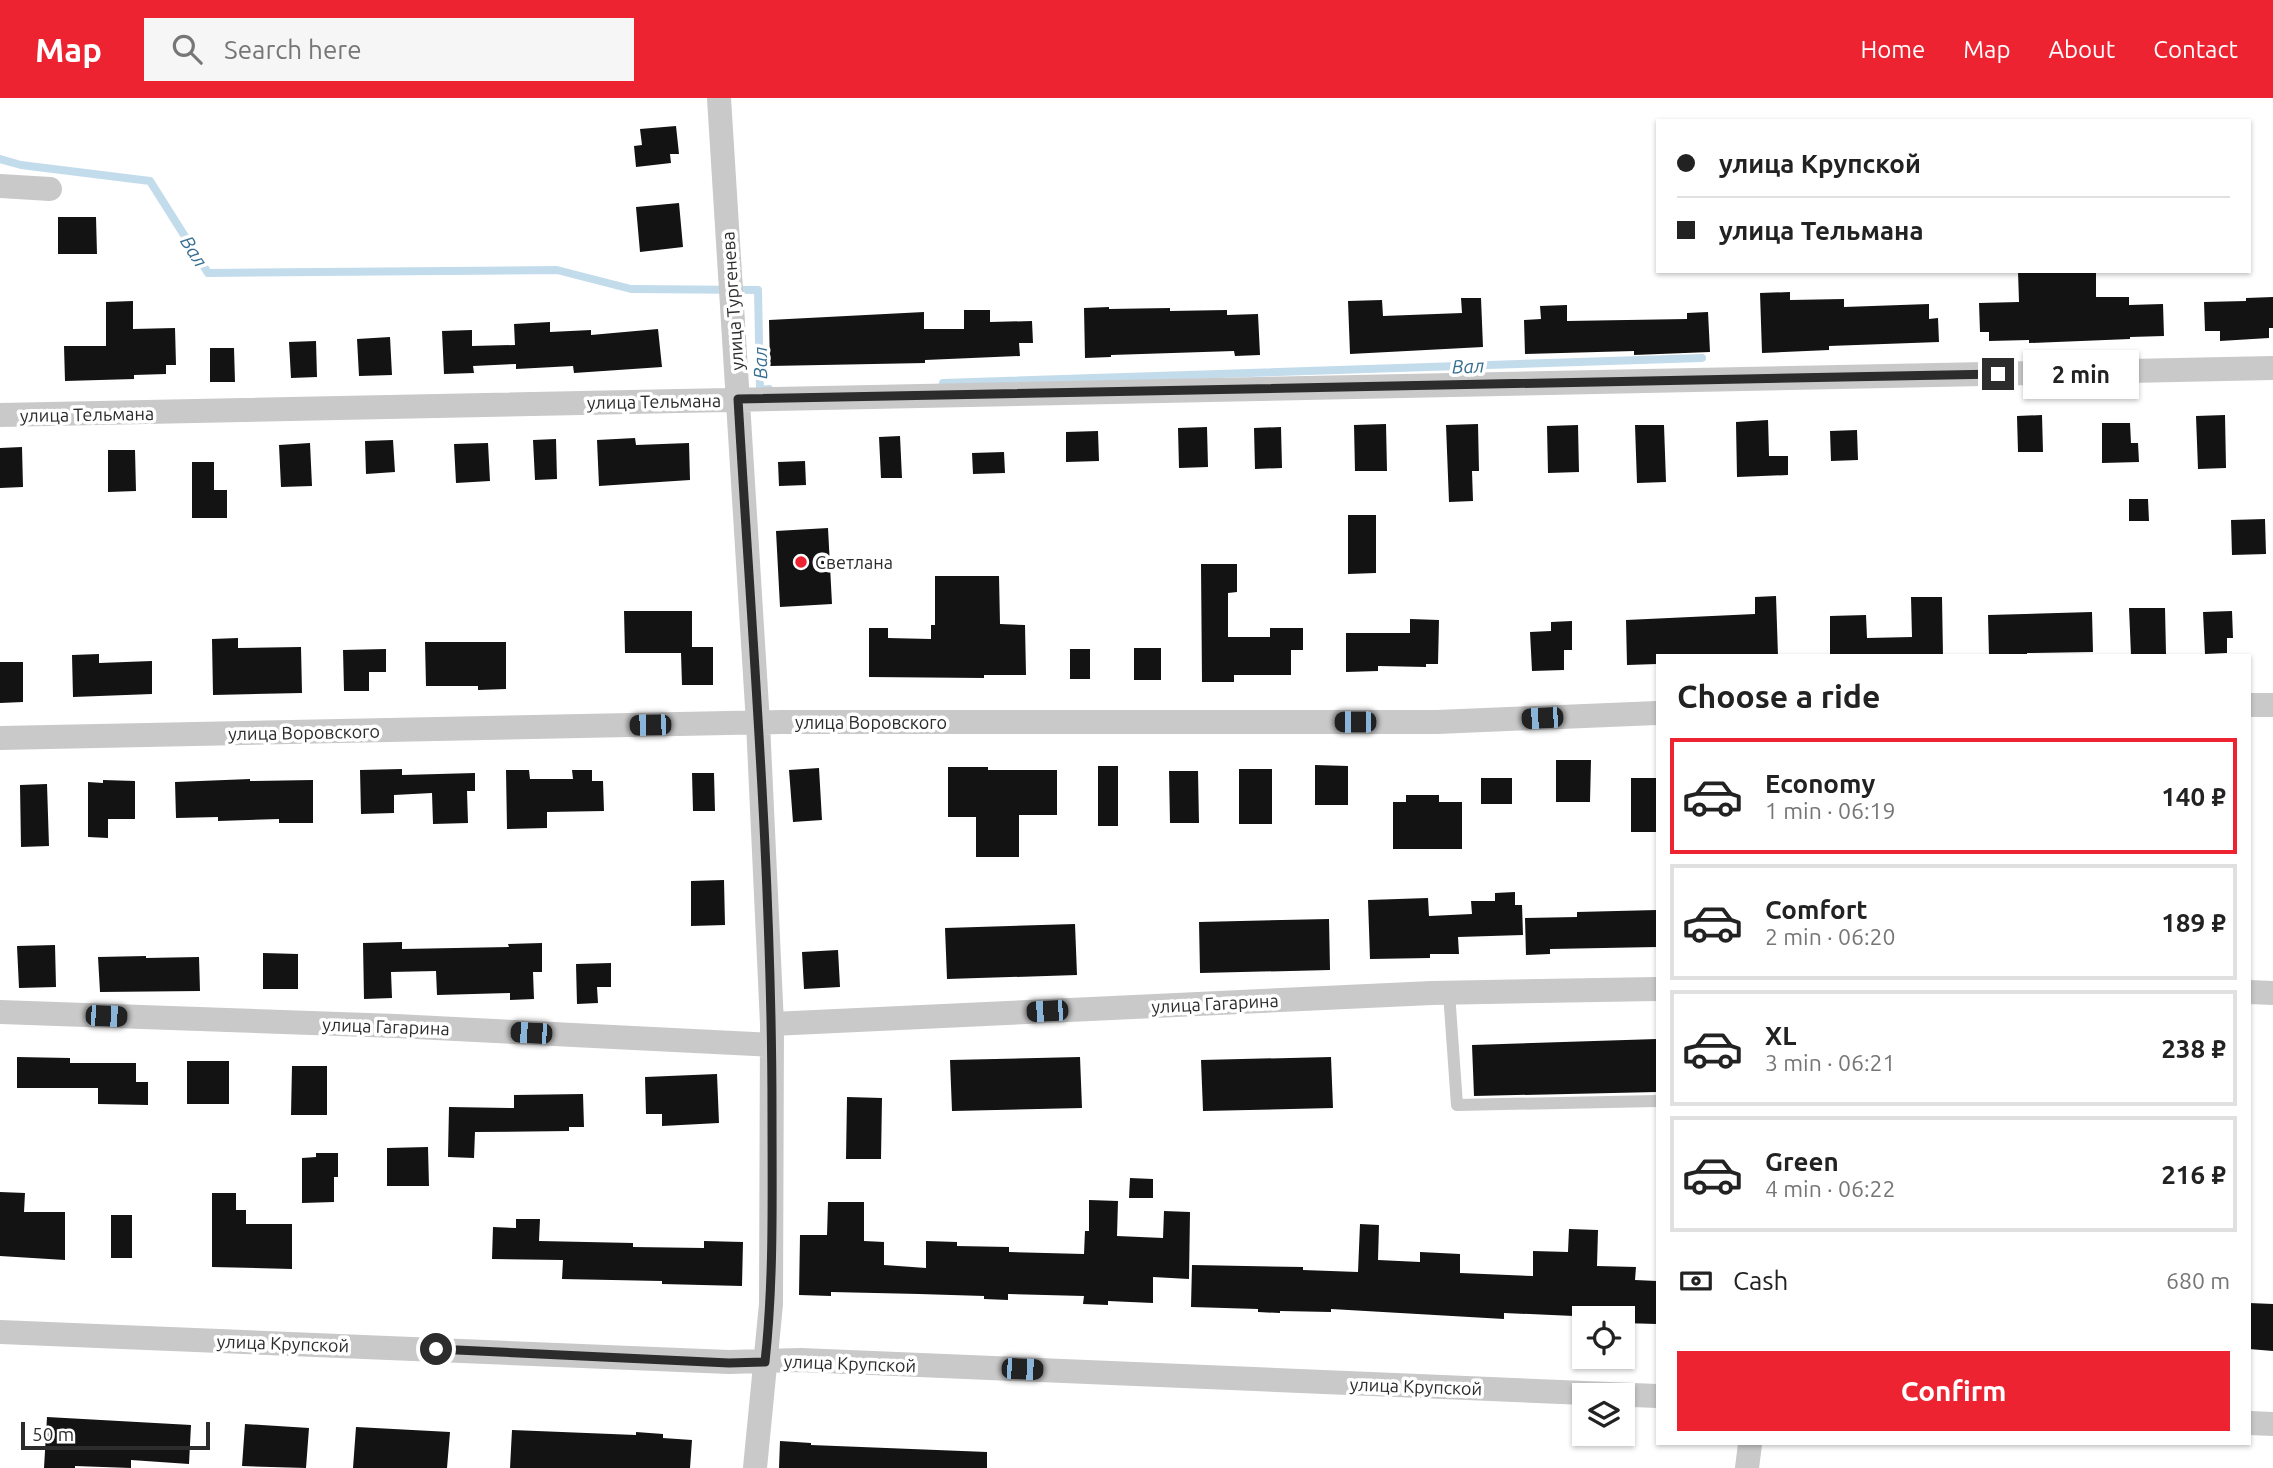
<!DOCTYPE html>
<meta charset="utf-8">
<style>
:root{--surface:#fff;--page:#f6f6f6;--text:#222;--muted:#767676;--line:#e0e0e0;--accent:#ee2331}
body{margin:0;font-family:Ubuntu,sans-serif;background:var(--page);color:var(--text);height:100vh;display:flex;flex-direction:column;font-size:26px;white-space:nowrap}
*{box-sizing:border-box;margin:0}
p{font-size:23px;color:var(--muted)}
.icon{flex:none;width:38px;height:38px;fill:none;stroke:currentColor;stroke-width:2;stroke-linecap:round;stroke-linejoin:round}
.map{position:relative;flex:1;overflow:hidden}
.drawer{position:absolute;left:1656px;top:556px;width:595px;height:791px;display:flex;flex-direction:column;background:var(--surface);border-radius:0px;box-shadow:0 2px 5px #0004}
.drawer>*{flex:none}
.hud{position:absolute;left:1656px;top:21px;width:595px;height:154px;border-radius:0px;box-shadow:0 2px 5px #0004;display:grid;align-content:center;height:154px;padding:0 21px;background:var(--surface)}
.controls{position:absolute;left:1572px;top:1208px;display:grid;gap:14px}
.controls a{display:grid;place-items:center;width:63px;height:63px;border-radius:0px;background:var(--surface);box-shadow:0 2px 5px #0004;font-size:35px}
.scale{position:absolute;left:21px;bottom:18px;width:189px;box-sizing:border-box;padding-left:7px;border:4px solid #2c2c2c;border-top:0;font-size:19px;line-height:24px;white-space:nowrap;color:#2c2c2c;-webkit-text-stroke:5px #fff;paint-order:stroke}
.end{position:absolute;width:32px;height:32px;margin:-16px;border:9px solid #2c2c2c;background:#fff;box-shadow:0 0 0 4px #fff}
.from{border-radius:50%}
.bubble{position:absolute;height:49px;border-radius:0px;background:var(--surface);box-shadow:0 2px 5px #0004;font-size:23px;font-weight:700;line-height:49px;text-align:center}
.car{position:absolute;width:21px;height:42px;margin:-21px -10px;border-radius:9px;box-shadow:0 0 5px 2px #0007;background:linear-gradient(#222 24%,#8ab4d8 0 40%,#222 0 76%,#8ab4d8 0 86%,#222 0)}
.hud b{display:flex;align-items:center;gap:24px;height:66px;font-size:26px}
.hud b+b{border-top:2px solid var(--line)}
.hud i{width:18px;height:18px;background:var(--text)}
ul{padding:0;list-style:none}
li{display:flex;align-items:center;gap:21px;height:116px;margin:0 14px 10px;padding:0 7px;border:4px solid var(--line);border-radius:0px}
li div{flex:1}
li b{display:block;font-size:26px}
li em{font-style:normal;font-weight:700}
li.current{border-color:var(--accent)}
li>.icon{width:63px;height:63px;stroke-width:1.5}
h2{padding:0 21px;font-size:32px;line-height:84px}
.pay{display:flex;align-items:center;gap:18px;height:77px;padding:0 21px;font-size:26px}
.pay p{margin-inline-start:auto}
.button{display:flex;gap:14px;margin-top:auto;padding:14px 21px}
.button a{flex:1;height:80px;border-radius:0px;background:var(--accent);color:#fff;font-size:28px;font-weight:700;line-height:80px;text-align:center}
header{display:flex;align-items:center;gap:42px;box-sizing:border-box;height:98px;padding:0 35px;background:var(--accent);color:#fff}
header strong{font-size:33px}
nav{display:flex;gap:38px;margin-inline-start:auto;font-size:24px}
.search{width:490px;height:63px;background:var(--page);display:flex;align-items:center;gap:18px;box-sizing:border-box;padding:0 24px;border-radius:0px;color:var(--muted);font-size:26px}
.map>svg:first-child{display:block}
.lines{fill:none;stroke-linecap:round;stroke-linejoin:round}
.stream{stroke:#c3dcec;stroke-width:8}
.building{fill:#131313}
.service{stroke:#c9c9c9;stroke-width:12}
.minor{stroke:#c9c9c9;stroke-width:24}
.route{stroke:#2c2c2c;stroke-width:9}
.poi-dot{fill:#ee2331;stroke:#fff;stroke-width:2.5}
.labels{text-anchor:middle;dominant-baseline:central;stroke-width:7;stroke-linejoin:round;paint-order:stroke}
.street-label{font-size:18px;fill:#2c2c2c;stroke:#fff}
.poi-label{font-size:18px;fill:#2c2c2c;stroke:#fff;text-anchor:start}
.water-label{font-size:19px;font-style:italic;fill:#376e91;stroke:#fff}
</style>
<header>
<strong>Map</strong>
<div class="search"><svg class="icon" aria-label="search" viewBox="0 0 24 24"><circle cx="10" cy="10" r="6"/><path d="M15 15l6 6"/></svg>Search here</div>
<nav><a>Home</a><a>Map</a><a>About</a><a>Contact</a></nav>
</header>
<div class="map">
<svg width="2273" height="1370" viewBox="0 0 2273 1370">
<rect width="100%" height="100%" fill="#fff"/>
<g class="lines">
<path class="stream" d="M 0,61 L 21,67 L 150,83 L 208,175 L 557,172 L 631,191 L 758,192 L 760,292 L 769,291
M 943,285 L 1702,260"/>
</g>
<path class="building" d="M 676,28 L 679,56 L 670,56 L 671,65 L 636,69 L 634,48 L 642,47 L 640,31 Z
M 679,105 L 683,149 L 640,154 L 636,109 Z
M 58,119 L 96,119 L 97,156 L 58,156 Z
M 2018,173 L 2096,173 L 2096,199 L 2129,199 L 2129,207 L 2163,206 L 2164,238 L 2130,239 L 2130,241 L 2029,245 L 2029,242 L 1989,243 L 1989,234 L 1980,234 L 1979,205 L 2019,204 Z
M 1790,194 L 1790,202 L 1844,201 L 1844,209 L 1929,206 L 1929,221 L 1938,220 L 1939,244 L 1829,248 L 1829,252 L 1762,255 L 1760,195 Z
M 2273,199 L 2273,230 L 2269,230 L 2269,240 L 2220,243 L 2220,233 L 2205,233 L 2204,204 L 2246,203 L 2246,200 Z
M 1461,200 L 1481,200 L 1483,249 L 1350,256 L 1348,203 L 1382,202 L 1383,218 L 1462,215 Z
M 133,203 L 133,231 L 175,230 L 176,267 L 166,267 L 166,276 L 134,277 L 134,281 L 65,283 L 64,248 L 106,248 L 106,204 Z
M 1567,207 L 1567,223 L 1687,221 L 1687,215 L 1708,214 L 1710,254 L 1634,257 L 1634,253 L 1525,256 L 1524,222 L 1541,221 L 1540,208 Z
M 1109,209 L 1109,211 L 1170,210 L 1170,213 L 1227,212 L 1227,217 L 1258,216 L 1260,257 L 1235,258 L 1234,253 L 1111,257 L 1111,259 L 1085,260 L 1084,210 Z
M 964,212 L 990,212 L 990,224 L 1032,223 L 1033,245 L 1019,245 L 1020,258 L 925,262 L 925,265 L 770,268 L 769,222 L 924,214 L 924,231 L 964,231 Z
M 550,224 L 550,234 L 591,232 L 591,237 L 658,231 L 662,269 L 574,275 L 573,268 L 516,271 L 516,266 L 473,268 L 474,275 L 444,276 L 442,233 L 472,232 L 472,248 L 515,247 L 514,226 Z
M 390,239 L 392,277 L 359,278 L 357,241 Z
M 316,243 L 317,279 L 291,280 L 289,244 Z
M 210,250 L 234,250 L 235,284 L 210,284 Z
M 2042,317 L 2043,354 L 2018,354 L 2017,318 Z
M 2225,317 L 2226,370 L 2198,371 L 2196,318 Z
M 1768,322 L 1769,358 L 1788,358 L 1788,377 L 1737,379 L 1736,324 Z
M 2102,325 L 2130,325 L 2131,345 L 2138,345 L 2139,364 L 2102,365 Z
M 1386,326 L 1387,373 L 1355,373 L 1354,327 Z
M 1478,326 L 1479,373 L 1472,373 L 1473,403 L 1449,404 L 1446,327 Z
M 1578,327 L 1579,374 L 1548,375 L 1547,328 Z
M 1635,327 L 1664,327 L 1666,384 L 1637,385 Z
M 1207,329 L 1208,369 L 1179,370 L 1178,330 Z
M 1281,329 L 1282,370 L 1255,371 L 1254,330 Z
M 1857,332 L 1858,362 L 1831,363 L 1830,333 Z
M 1098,333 L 1099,363 L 1066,364 L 1066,334 Z
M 900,338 L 902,380 L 881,380 L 879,339 Z
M 635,340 L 636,347 L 689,345 L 690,382 L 599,388 L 597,342 Z
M 556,341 L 557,381 L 535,382 L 533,342 Z
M 393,342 L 395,374 L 366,376 L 365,343 Z
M 310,345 L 312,388 L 281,389 L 279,347 Z
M 488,345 L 490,383 L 456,385 L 454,346 Z
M 22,349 L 23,389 L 0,390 L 0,350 Z
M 108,352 L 135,352 L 136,393 L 108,394 Z
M 1004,354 L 1005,375 L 973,376 L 972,355 Z
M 805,363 L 806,387 L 779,388 L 778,364 Z
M 192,364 L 214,364 L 214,392 L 227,392 L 227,420 L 192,420 Z
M 2129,401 L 2148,401 L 2149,423 L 2129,423 Z
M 1348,417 L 1376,417 L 1376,475 L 1348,476 Z
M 2265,421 L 2266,456 L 2232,457 L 2231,422 Z
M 828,430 L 832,506 L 780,509 L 776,433 Z
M 1201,466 L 1237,466 L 1237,494 L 1228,495 L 1228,539 L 1270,539 L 1270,530 L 1303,530 L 1303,552 L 1291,552 L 1291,577 L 1234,577 L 1234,584 L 1202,584 Z
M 935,478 L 999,478 L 1000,526 L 1025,527 L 1026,577 L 984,577 L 984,580 L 869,579 L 869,530 L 888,530 L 888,540 L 931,541 L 931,527 L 935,527 Z
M 1776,498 L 1778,558 L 1657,558 L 1657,566 L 1627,567 L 1626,522 L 1755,516 L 1755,499 Z
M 1911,499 L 1942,499 L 1943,558 L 1830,558 L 1830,518 L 1866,517 L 1867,540 L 1912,539 Z
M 2129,510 L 2165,510 L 2166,556 L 2131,557 Z
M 624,513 L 692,513 L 692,549 L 713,549 L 713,587 L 682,587 L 681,555 L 625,555 Z
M 2232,513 L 2233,540 L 2227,540 L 2227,555 L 2205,556 L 2203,514 Z
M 2092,514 L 2093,554 L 2027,555 L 2027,558 L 1989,558 L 1988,517 Z
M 1410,521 L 1439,522 L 1438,566 L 1426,566 L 1426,569 L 1378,568 L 1378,573 L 1346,574 L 1346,535 L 1410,535 Z
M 1572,523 L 1572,552 L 1564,552 L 1564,572 L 1532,573 L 1530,534 L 1551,533 L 1551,524 Z
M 238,540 L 238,550 L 301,549 L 302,595 L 213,597 L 212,541 Z
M 425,544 L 506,544 L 506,591 L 478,592 L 478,588 L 426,588 Z
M 1134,550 L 1161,550 L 1161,582 L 1134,582 Z
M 386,551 L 386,574 L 369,574 L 369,593 L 344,593 L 343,552 Z
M 1070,551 L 1090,551 L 1090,581 L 1070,581 Z
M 99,556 L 99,565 L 152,563 L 152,596 L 73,599 L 72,557 Z
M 0,564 L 23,564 L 23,604 L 0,605 Z
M 1556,662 L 1591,662 L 1590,704 L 1556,704 Z
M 1315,667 L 1348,668 L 1348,707 L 1315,707 Z
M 1098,668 L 1118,668 L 1118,728 L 1098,728 Z
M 948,669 L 988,669 L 988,672 L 1057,672 L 1057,717 L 1019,717 L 1019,759 L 976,759 L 976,719 L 948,719 Z
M 819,670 L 822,722 L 793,724 L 789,672 Z
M 402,671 L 402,677 L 475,675 L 475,693 L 467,693 L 468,725 L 433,726 L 432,695 L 394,697 L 394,715 L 361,716 L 360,672 Z
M 1239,671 L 1272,671 L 1272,726 L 1239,726 Z
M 506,672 L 529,672 L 530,681 L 573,681 L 572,672 L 592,672 L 592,683 L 603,683 L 604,713 L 547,714 L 547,730 L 507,731 Z
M 1169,673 L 1198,673 L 1199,725 L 1170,725 Z
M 692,675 L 714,675 L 715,713 L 693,713 Z
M 1481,680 L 1512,680 L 1512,706 L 1481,706 Z
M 1631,680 L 1657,680 L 1657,734 L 1631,734 Z
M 250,681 L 250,683 L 313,682 L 313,725 L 279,725 L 279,721 L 218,723 L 218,719 L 176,720 L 175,684 Z
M 103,682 L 135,683 L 135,721 L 108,721 L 108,740 L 88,739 L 88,684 L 103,685 Z
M 47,686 L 49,748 L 21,749 L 20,687 Z
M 1406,697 L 1439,697 L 1439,704 L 1462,704 L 1462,751 L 1393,751 L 1393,704 L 1406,704 Z
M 724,782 L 725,827 L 691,828 L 691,783 Z
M 1515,794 L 1515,807 L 1522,807 L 1523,837 L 1458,839 L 1459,856 L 1430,856 L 1430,860 L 1370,861 L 1368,802 L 1428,800 L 1429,818 L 1472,816 L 1471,803 L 1495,803 L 1495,795 Z
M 1657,812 L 1657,849 L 1550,851 L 1550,856 L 1526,857 L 1525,820 L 1577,819 L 1577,814 Z
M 1329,821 L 1330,872 L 1200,875 L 1199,824 Z
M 1075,826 L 1077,877 L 947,881 L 945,830 Z
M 402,844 L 402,851 L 509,849 L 508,846 L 542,845 L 542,874 L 533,874 L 534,901 L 510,902 L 510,895 L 437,897 L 436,873 L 391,874 L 392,900 L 364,901 L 363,845 Z
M 55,847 L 56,889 L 19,890 L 17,848 Z
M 838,852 L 840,889 L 804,891 L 802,854 Z
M 263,855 L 298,856 L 298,891 L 263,891 Z
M 146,858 L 146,860 L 199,859 L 200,893 L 100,894 L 98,859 Z
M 611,865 L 611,889 L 597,889 L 598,905 L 577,906 L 576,866 Z
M 1657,941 L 1657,994 L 1474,998 L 1472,947 Z
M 17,959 L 70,960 L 70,965 L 136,965 L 136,984 L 148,984 L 148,1007 L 98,1006 L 98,990 L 17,990 Z
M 1080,959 L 1082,1010 L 952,1013 L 950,962 Z
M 1331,959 L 1333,1010 L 1203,1013 L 1201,962 Z
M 187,963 L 229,963 L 229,1006 L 187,1006 Z
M 292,968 L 327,968 L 327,1017 L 291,1017 Z
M 717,976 L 719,1025 L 662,1028 L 662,1016 L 646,1016 L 645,979 Z
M 583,996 L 584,1029 L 569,1029 L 569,1033 L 475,1034 L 474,1060 L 448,1059 L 449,1009 L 514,1010 L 514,997 Z
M 847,999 L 882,1000 L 881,1061 L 846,1061 Z
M 428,1049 L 429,1088 L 387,1088 L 387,1050 Z
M 316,1055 L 338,1055 L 338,1079 L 334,1079 L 334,1104 L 302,1105 L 302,1060 L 316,1059 Z
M 1130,1080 L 1153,1081 L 1153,1100 L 1129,1100 Z
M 0,1094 L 25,1095 L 24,1114 L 65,1114 L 65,1162 L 0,1158 Z
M 212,1095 L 236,1095 L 236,1112 L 246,1112 L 246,1126 L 292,1126 L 292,1171 L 212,1169 Z
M 1089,1102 L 1118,1103 L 1117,1138 L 1163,1140 L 1164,1113 L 1190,1114 L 1189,1181 L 1153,1179 L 1153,1205 L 1108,1203 L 1108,1207 L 1083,1206 L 1084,1198 L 1008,1196 L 1008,1202 L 984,1201 L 984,1198 L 919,1196 L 831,1194 L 831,1198 L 799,1197 L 800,1137 L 827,1137 L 828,1104 L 864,1104 L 864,1143 L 884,1144 L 884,1167 L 926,1170 L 926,1143 L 957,1144 L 957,1148 L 1009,1149 L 1009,1154 L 1084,1156 L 1085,1133 L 1089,1133 Z
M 111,1117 L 132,1117 L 132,1160 L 111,1160 Z
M 516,1121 L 540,1121 L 539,1143 L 633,1145 L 633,1149 L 704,1150 L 704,1143 L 743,1144 L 742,1188 L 662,1186 L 662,1183 L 562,1181 L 563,1162 L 492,1161 L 493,1129 L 516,1130 Z
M 1360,1126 L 1379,1127 L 1378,1162 L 1420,1164 L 1420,1154 L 1460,1156 L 1460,1175 L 1533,1178 L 1533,1153 L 1568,1154 L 1569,1131 L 1598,1132 L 1597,1168 L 1636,1169 L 1635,1182 L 1657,1183 L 1657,1226 L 1622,1225 L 1622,1220 L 1574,1220 L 1574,1218 L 1504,1215 L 1504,1221 L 1331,1211 L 1331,1214 L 1280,1213 L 1280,1215 L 1258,1214 L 1258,1211 L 1191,1209 L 1192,1167 L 1303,1169 L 1303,1172 L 1358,1174 Z
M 2249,1205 L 2273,1206 L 2273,1253 L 2249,1251 Z
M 47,1319 L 191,1327 L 189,1366 L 131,1362 L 131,1370 L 75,1368 L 75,1370 L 44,1370 Z
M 245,1326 L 309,1330 L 306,1370 L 242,1368 Z
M 356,1329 L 450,1334 L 447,1370 L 353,1370 Z
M 512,1332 L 636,1337 L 636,1334 L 663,1336 L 663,1340 L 692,1342 L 690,1370 L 510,1370 Z
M 780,1343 L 811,1345 L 811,1347 L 987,1354 L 987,1370 L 779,1370 Z"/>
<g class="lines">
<path class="service" d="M 1449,895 L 1457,1007 L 1657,1003"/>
<path class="minor" d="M 719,0 L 758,625 L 772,926 L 771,1206 L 755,1370
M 0,88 L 50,91
M 0,317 L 2273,270
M 2249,607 L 2273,607
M 0,640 L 781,624 L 1437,624 L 1657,615
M 2249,894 L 2273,895
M 0,914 L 396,928 L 772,947
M 772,926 L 1432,895 L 1657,891
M 0,1234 L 729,1264 L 801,1262 L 1657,1298
M 2249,1325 L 2273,1326
M 1747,1370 L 1750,1346"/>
</g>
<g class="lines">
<path class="route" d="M 436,1251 L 729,1265 L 765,1264 C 774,1181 772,1098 772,1015 C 772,777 752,539 738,301 L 1998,276"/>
</g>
<circle class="poi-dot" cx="801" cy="464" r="7"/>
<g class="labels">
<g class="street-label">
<text transform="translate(732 203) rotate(-94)">улица Тургенева</text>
<text transform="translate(654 303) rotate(-1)">улица Тельмана</text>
<text transform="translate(87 316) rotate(-1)">улица Тельмана</text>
<text x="871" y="624">улица Воровского</text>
<text transform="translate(304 634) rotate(-1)">улица Воровского</text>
<text transform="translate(1215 905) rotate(-3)">улица Гагарина</text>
<text transform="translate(386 928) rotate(2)">улица Гагарина</text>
<text transform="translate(283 1245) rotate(2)">улица Крупской</text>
<text transform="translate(850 1265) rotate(2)">улица Крупской</text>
<text transform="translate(1416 1288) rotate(2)">улица Крупской</text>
</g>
<g class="poi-label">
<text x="815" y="464">Светлана</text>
</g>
<g class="water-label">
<text transform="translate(194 153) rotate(58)">Вал</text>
<text transform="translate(760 265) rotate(-91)">Вал</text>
<text transform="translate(1468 268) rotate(-2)">Вал</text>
</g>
</g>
</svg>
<div class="controls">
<a><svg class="icon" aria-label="locate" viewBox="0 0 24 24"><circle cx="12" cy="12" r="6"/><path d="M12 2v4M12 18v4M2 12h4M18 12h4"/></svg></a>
<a><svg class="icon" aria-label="layers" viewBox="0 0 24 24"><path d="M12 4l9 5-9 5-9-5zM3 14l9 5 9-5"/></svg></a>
</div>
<div class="scale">50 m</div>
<i class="end from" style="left:436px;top:1251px"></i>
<i class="end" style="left:1998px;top:276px"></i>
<div class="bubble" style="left:2023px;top:252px;width:116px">2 min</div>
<i class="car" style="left:1542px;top:620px;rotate:267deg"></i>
<i class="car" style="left:1355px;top:624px;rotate:270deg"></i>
<i class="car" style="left:650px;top:627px;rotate:269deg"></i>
<i class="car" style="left:1047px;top:913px;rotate:267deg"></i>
<i class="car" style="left:106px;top:918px;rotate:92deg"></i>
<i class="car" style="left:531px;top:935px;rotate:273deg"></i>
<i class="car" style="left:1022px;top:1271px;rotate:92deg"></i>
<div class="hud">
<b><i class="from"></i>улица Крупской</b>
<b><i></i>улица Тельмана</b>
</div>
<section class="drawer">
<h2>Choose a ride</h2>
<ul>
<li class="current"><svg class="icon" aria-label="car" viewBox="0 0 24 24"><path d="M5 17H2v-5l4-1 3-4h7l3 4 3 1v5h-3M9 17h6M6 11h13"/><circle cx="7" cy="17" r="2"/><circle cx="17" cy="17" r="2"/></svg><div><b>Economy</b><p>1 min · 06:19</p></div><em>140 ₽</em></li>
<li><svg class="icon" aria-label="car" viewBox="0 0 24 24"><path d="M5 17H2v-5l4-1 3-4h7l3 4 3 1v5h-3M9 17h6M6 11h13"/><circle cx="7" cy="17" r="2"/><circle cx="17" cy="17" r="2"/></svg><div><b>Comfort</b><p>2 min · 06:20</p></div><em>189 ₽</em></li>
<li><svg class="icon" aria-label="car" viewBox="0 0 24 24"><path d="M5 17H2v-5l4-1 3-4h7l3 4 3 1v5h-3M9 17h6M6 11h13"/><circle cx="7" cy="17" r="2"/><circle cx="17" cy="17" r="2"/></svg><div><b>XL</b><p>3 min · 06:21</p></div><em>238 ₽</em></li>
<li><svg class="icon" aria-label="car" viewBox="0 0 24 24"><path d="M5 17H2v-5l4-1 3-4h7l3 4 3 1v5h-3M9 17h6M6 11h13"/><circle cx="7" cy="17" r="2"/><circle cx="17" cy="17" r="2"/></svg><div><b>Green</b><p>4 min · 06:22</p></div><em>216 ₽</em></li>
</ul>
<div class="pay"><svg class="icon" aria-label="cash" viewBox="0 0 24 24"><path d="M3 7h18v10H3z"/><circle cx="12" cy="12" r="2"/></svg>Cash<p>680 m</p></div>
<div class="button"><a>Confirm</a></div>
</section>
</div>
